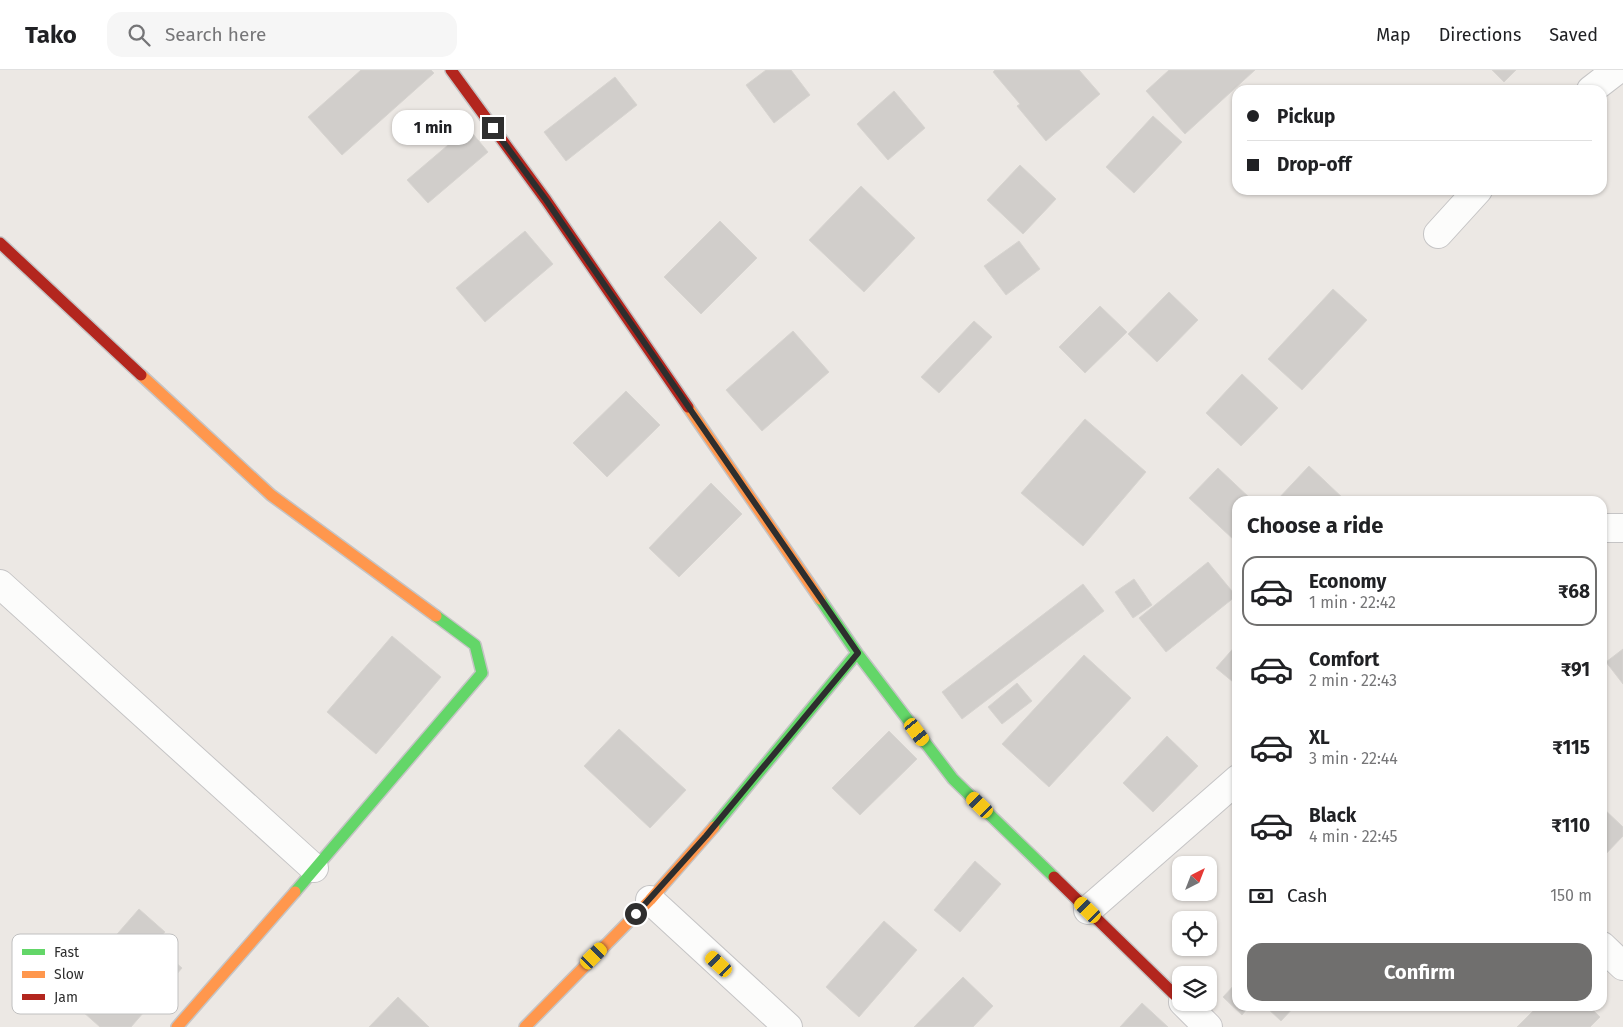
<!DOCTYPE html>
<meta charset="utf-8">
<style>
:root{--surface:#fff;--page:#f6f6f6;--text:#202124;--muted:#757577;--line:#e0e0e0;--accent:#706f6e}
body{margin:0;font-family:"Fira Sans",sans-serif;background:var(--page);color:var(--text);height:100vh;display:flex;flex-direction:column;font-size:19px;white-space:nowrap}
*{box-sizing:border-box;margin:0}
p{font-size:16px;color:var(--muted)}
.icon{flex:none;width:28px;height:28px;fill:none;stroke:currentColor;stroke-width:2;stroke-linecap:round;stroke-linejoin:round}
.map{position:relative;flex:1;overflow:hidden}
.panel{position:absolute;left:1232px;top:426px;width:375px;height:515px;display:flex;flex-direction:column;background:var(--surface);border-radius:15px;box-shadow:0 1px 4px #0004}
.panel>*{flex:none}
.hud{position:absolute;left:1232px;top:15px;width:375px;height:110px;border-radius:15px;box-shadow:0 1px 4px #0004;display:grid;align-content:center;height:110px;padding:0 15px;background:var(--surface)}
.needle{width:32px;rotate:42deg}
.fabs{position:absolute;left:1172px;top:786px;display:grid;gap:10px}
.fabs a{display:grid;place-items:center;width:45px;height:45px;border-radius:10px;background:var(--surface);box-shadow:0 1px 4px #0004;font-size:25px}
.end{position:absolute;width:22px;height:22px;margin:-11px;border:6px solid #2e2e2e;background:#fff;box-shadow:0 0 0 2px #fff}
.from{border-radius:50%}
.bubble{position:absolute;height:35px;border-radius:15px;background:var(--surface);box-shadow:0 1px 4px #0004;font-size:16px;font-weight:700;line-height:35px;text-align:center}
.car{position:absolute;width:15px;height:30px;margin:-15px -8px;border-radius:6px;box-shadow:0 0 4px 1px #0007;background:linear-gradient(#f5c518 24%,#345 0 40%,#f5c518 0 76%,#345 0 86%,#f5c518 0)}
.hud b{display:flex;align-items:center;gap:18px;height:48px;font-size:19px}
.hud b+b{border-top:1px solid var(--line)}
.hud i{width:12px;height:12px;background:var(--text)}
ul{padding:0;list-style:none}
li{display:flex;align-items:center;gap:15px;height:70px;margin:0 10px 8px;padding:0 5px;border:2px solid transparent;border-radius:15px}
li div{flex:1}
li b{display:block;font-size:19px}
li em{font-style:normal;font-weight:700}
li.active{border-color:var(--accent)}
li>.icon{width:45px;height:45px;stroke-width:1.5}
h2{padding:0 15px;font-size:22px;line-height:60px}
.pay{display:flex;align-items:center;gap:12px;height:55px;padding:0 15px;font-size:19px}
.pay p{margin-inline-start:auto}
.primary-button{display:flex;gap:10px;margin-top:auto;padding:10px 15px}
.primary-button a{flex:1;height:58px;border-radius:15px;background:var(--accent);color:#fff;font-size:20px;font-weight:700;line-height:58px;text-align:center}
header{display:flex;align-items:center;gap:30px;box-sizing:border-box;height:70px;padding:0 25px;background:var(--surface);border-bottom:1px solid var(--line)}
header strong{font-size:24px}
nav{display:flex;gap:28px;margin-inline-start:auto;font-size:18px}
.search{width:350px;height:45px;background:var(--page);display:flex;align-items:center;gap:12px;box-sizing:border-box;padding:0 18px;border-radius:15px;color:var(--muted);font-size:19px}
.map>svg:first-child{display:block}
.building{fill:#d1cecb;stroke:#d7d4d0}
.lines{fill:none;stroke-linecap:round;stroke-linejoin:round}
.street-casing{stroke:#c5c4c5;stroke-width:30}
.fast-casing{stroke:#c5c4c5;stroke-width:14}
.slow-casing{stroke:#c5c4c5;stroke-width:14}
.jam-casing{stroke:#c5c4c5;stroke-width:14}
.street{stroke:#fcfcfb;stroke-width:28}
.fast{stroke:#63d668;stroke-width:11}
.slow{stroke:#ff974d;stroke-width:11}
.jam{stroke:#b3261e;stroke-width:11}
.route{stroke:#2e2e2e;stroke-width:6}
.key{fill:#fff;stroke:#c0c0c0;stroke-width:1}
.key-label{font-size:14px;fill:#2e2e2e}
</style>
<header>
<strong>Tako</strong>
<div class="search"><svg class="icon" aria-label="search" viewBox="0 0 24 24"><circle cx="10" cy="10" r="6"/><path d="M15 15l6 6"/></svg>Search here</div>
<nav><a>Map</a><a>Directions</a><a>Saved</a></nav>
</header>
<div class="map">
<svg width="1623" height="957" viewBox="0 0 1623 957">
<rect width="100%" height="100%" fill="#ece8e4"/>
<path class="building" d="M 361,0 L 431,0 L 434,3 L 342,85 L 308,47 Z
M 766,0 L 791,0 L 810,25 L 774,53 L 746,15 Z
M 995,0 L 1079,0 L 1100,24 L 1046,71 L 1017,36 L 1020,34 L 993,2 Z
M 1169,0 L 1255,0 L 1185,64 L 1146,21 Z
M 1492,0 L 1516,0 L 1504,12 Z
M 615,7 L 637,35 L 566,91 L 544,62 Z
M 894,21 L 925,58 L 888,90 L 857,54 Z
M 1153,46 L 1182,72 L 1134,123 L 1106,97 Z
M 468,58 L 488,82 L 428,133 L 407,110 Z
M 1020,95 L 1056,129 L 1023,164 L 987,130 Z
M 861,116 L 915,168 L 864,222 L 809,170 Z
M 720,151 L 757,188 L 701,244 L 664,207 Z
M 525,161 L 553,194 L 485,252 L 456,218 Z
M 1019,171 L 1040,199 L 1006,225 L 984,196 Z
M 1333,219 L 1367,250 L 1302,320 L 1268,289 Z
M 1169,222 L 1198,250 L 1157,292 L 1128,264 Z
M 1100,236 L 1127,262 L 1085,303 L 1059,277 Z
M 974,251 L 992,267 L 939,323 L 921,307 Z
M 793,261 L 829,302 L 762,361 L 726,320 Z
M 1242,304 L 1278,338 L 1241,376 L 1206,343 Z
M 626,321 L 660,355 L 607,407 L 573,373 Z
M 1085,349 L 1146,402 L 1083,476 L 1021,423 Z
M 1309,396 L 1346,431 L 1280,431 L 1278,429 Z
M 1218,398 L 1253,431 L 1238,431 L 1238,466 L 1234,470 L 1189,428 Z
M 711,413 L 742,444 L 679,507 L 649,478 Z
M 1208,492 L 1236,526 L 1166,582 L 1139,548 Z
M 1134,509 L 1152,535 L 1133,548 L 1115,522 Z
M 1083,514 L 1104,541 L 962,649 L 942,622 Z
M 392,566 L 441,607 L 376,684 L 327,642 Z
M 1238,573 L 1238,616 L 1216,598 Z
M 1623,579 L 1623,614 L 1606,592 Z
M 1084,585 L 1131,628 L 1049,717 L 1002,674 Z
M 1017,613 L 1032,631 L 1002,654 L 988,637 Z
M 619,659 L 686,720 L 650,758 L 584,696 Z
M 889,661 L 917,689 L 860,745 L 832,718 Z
M 1167,666 L 1198,696 L 1153,742 L 1123,713 Z
M 1602,737 L 1623,757 L 1623,766 L 1602,788 Z
M 975,791 L 1001,814 L 960,862 L 934,840 Z
M 139,839 L 165,862 L 154,874 L 182,898 L 131,957 L 100,957 L 64,925 Z
M 884,851 L 917,880 L 859,947 L 826,917 Z
M 963,907 L 993,936 L 973,957 L 914,957 Z
M 1238,911 L 1238,936 L 1249,936 L 1242,945 L 1223,927 Z
M 398,927 L 429,957 L 369,957 Z
M 1142,933 L 1168,957 L 1120,957 Z
M 1265,936 L 1295,936 L 1281,951 Z
M 1538,936 L 1589,936 L 1600,947 L 1590,957 L 1517,957 Z"/>
<g class="lines">
<g class="street-casing">
<path id="street" d="M 1591,20 L 1617,0
M 1438,164 L 1478,120
M 1602,458 L 1623,458
M 0,514 L 314,798
M 650,830 L 788,957
M 1088,840 L 1238,709
M 1602,876 L 1623,896
M 1183,932 L 1208,957"/>
</g>
<g class="fast-casing">
<path id="fast" d="M 820,529 L 857,583 L 953,709 L 1054,807
M 714,757 L 857,583
M 295,822 L 482,603 L 475,575 L 436,546"/>
</g>
<g class="slow-casing">
<path id="slow" d="M 141,305 L 271,425 L 436,546
M 688,337 L 820,529
M 177,957 L 295,822
M 525,957 L 650,830 L 714,757"/>
</g>
<g class="jam-casing">
<path id="jam" d="M 451,0 L 546,130 L 688,337
M 0,173 L 141,305
M 1054,807 L 1181,931"/>
</g>
<use href="#street" class="street"/>
<use href="#fast" class="fast"/>
<use href="#slow" class="slow"/>
<use href="#jam" class="jam"/>
</g>
<g class="lines">
<path class="route" d="M 493,58 L 546,130 L 858,583 L 706,766 L 636,844"/>
</g>
<rect x="12" y="864" width="166" height="80" rx="8" class="key"/>
<rect x="22" y="879" width="23" height="6" fill="#63d668"/>
<rect x="22" y="901" width="23" height="7" fill="#ff974d"/>
<rect x="22" y="924" width="23" height="6" fill="#b3261e"/>
<g class="key-label">
<text x="54" y="887">Fast</text>
<text x="54" y="909">Slow</text>
<text x="54" y="932">Jam</text>
</g>
</svg>
<div class="fabs">
<a><svg class="needle" viewBox="-14 -14 28 28"><path d="M0-13l5 13h-10z" fill="#e53935"/><path d="M0 13l5-13h-10z" fill="#757577"/></svg></a>
<a><svg class="icon" aria-label="locate" viewBox="0 0 24 24"><circle cx="12" cy="12" r="6"/><path d="M12 2v4M12 18v4M2 12h4M18 12h4"/></svg></a>
<a><svg class="icon" aria-label="layers" viewBox="0 0 24 24"><path d="M12 4l9 5-9 5-9-5zM3 14l9 5 9-5"/></svg></a>
</div>
<i class="end from" style="left:636px;top:844px"></i>
<i class="end" style="left:493px;top:58px"></i>
<div class="bubble" style="left:392px;top:40px;width:82px">1 min</div>
<i class="car" style="left:917px;top:662px;rotate:143deg"></i>
<i class="car" style="left:980px;top:735px;rotate:314deg"></i>
<i class="car" style="left:1088px;top:840px;rotate:314deg"></i>
<i class="car" style="left:594px;top:886px;rotate:45deg"></i>
<i class="car" style="left:719px;top:894px;rotate:313deg"></i>
<div class="hud">
<b><i class="from"></i>Pickup</b>
<b><i></i>Drop-off</b>
</div>
<section class="panel">
<h2>Choose a ride</h2>
<ul>
<li class="active"><svg class="icon" aria-label="car" viewBox="0 0 24 24"><path d="M5 17H2v-5l4-1 3-4h7l3 4 3 1v5h-3M9 17h6M6 11h13"/><circle cx="7" cy="17" r="2"/><circle cx="17" cy="17" r="2"/></svg><div><b>Economy</b><p>1 min · 22:42</p></div><em>₹68</em></li>
<li><svg class="icon" aria-label="car" viewBox="0 0 24 24"><path d="M5 17H2v-5l4-1 3-4h7l3 4 3 1v5h-3M9 17h6M6 11h13"/><circle cx="7" cy="17" r="2"/><circle cx="17" cy="17" r="2"/></svg><div><b>Comfort</b><p>2 min · 22:43</p></div><em>₹91</em></li>
<li><svg class="icon" aria-label="car" viewBox="0 0 24 24"><path d="M5 17H2v-5l4-1 3-4h7l3 4 3 1v5h-3M9 17h6M6 11h13"/><circle cx="7" cy="17" r="2"/><circle cx="17" cy="17" r="2"/></svg><div><b>XL</b><p>3 min · 22:44</p></div><em>₹115</em></li>
<li><svg class="icon" aria-label="car" viewBox="0 0 24 24"><path d="M5 17H2v-5l4-1 3-4h7l3 4 3 1v5h-3M9 17h6M6 11h13"/><circle cx="7" cy="17" r="2"/><circle cx="17" cy="17" r="2"/></svg><div><b>Black</b><p>4 min · 22:45</p></div><em>₹110</em></li>
</ul>
<div class="pay"><svg class="icon" aria-label="cash" viewBox="0 0 24 24"><path d="M3 7h18v10H3z"/><circle cx="12" cy="12" r="2"/></svg>Cash<p>150 m</p></div>
<div class="primary-button"><a>Confirm</a></div>
</section>
</div>
